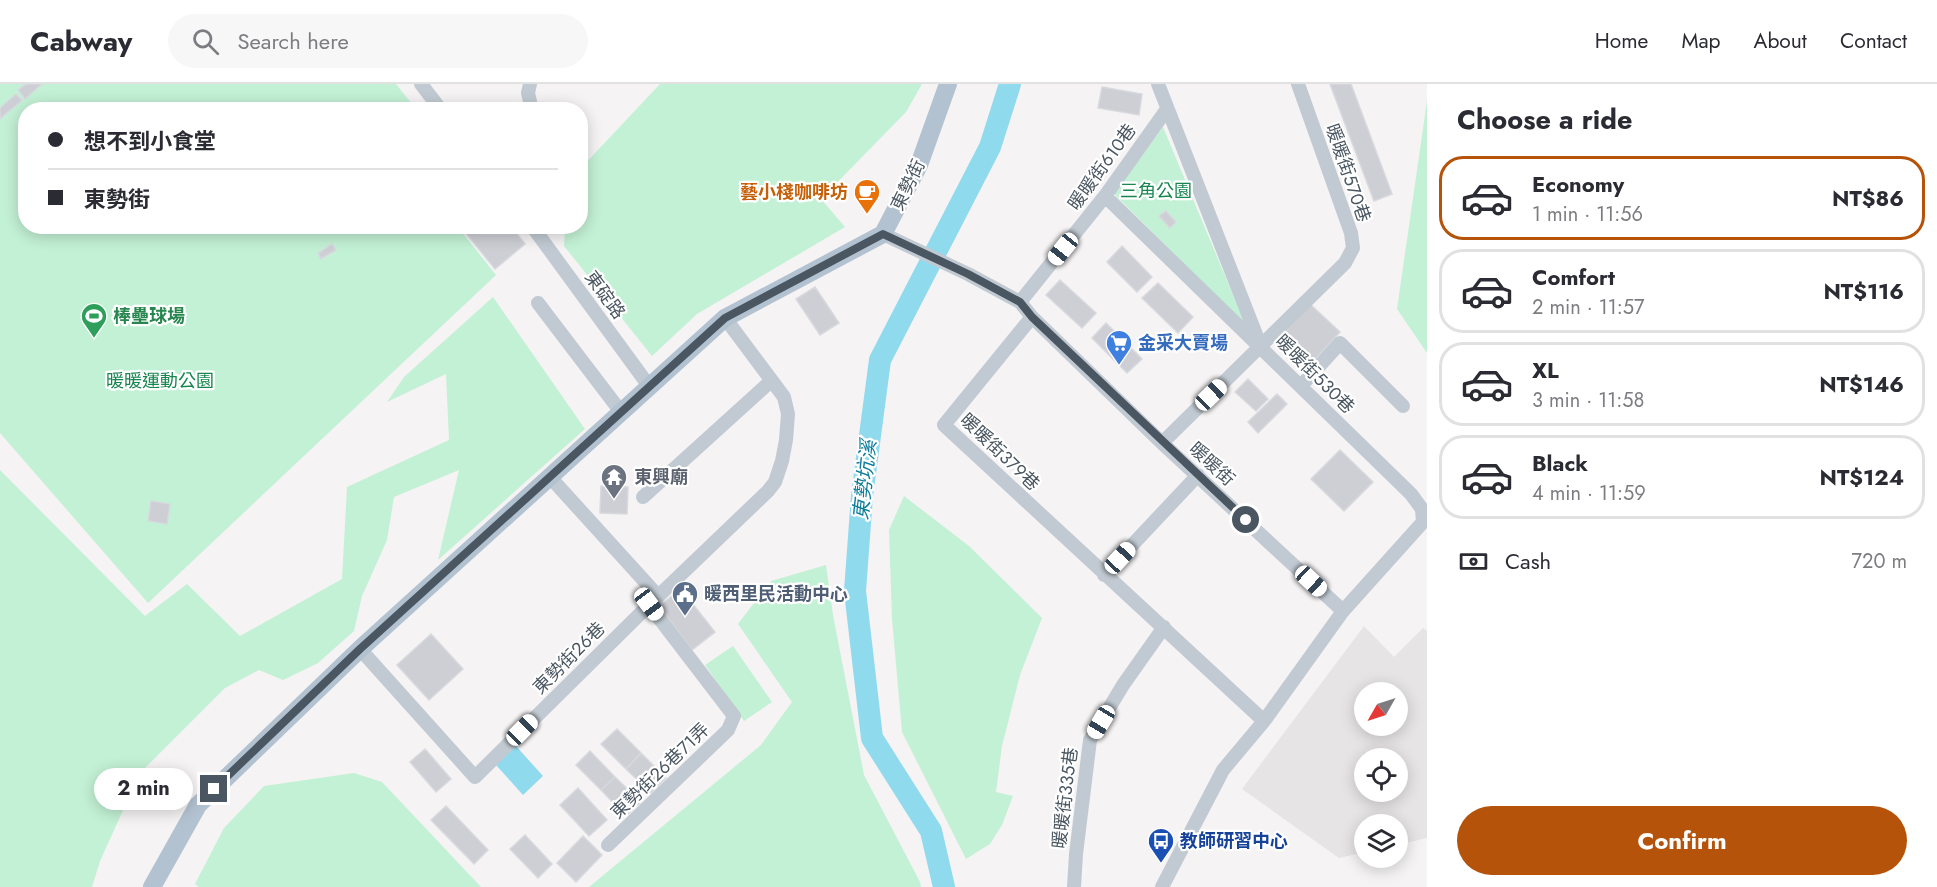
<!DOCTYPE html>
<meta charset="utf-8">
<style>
:root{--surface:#fff;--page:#f7f7f7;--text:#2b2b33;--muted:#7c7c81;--line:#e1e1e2;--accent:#b45309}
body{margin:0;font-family:Jost,"Noto Sans TC",sans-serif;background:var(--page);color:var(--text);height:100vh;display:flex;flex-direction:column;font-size:22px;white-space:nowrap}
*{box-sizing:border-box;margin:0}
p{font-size:20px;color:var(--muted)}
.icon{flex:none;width:33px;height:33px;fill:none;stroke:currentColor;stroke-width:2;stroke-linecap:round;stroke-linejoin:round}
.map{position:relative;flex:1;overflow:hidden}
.drawer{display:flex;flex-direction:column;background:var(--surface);width:510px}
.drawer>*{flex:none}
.banner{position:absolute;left:18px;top:18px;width:570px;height:132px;border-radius:24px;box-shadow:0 3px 15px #0003;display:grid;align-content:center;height:132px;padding:0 30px;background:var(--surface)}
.needle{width:39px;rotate:231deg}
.fabs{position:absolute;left:1354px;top:598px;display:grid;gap:12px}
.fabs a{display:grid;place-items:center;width:54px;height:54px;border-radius:50%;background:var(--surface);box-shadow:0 3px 15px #0003;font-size:30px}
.end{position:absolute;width:27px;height:27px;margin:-14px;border:8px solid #4a5661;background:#fff;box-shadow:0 0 0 3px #fff}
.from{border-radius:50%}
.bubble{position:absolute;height:42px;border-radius:21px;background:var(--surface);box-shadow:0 3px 15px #0003;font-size:20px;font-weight:700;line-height:42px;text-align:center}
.car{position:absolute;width:18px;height:36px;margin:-18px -9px;border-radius:8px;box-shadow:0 0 4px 2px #0007;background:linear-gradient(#fff 24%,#345 0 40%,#fff 0 76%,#345 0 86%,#fff 0)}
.banner b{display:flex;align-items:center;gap:21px;height:57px;font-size:22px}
.banner b+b{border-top:2px solid var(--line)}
.banner i{width:15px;height:15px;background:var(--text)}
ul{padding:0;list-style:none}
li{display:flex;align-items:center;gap:18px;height:84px;margin:0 12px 9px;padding:0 18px;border:3px solid var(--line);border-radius:24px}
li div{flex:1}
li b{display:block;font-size:22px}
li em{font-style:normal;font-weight:700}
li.on{border-color:var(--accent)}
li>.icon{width:54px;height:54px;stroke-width:1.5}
h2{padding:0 30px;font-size:27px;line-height:72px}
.pay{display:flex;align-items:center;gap:15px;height:66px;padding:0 30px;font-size:22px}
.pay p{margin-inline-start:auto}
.primary-button{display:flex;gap:12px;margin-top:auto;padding:12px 30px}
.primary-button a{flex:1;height:69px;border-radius:36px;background:var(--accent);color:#fff;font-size:24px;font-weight:700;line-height:69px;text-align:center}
header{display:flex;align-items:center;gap:36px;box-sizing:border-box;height:84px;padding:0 30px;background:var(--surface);border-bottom:2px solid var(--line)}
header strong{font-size:28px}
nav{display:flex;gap:33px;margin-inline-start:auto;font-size:21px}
.search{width:420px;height:54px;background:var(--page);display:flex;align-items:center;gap:15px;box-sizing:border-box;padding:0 21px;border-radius:33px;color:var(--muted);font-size:22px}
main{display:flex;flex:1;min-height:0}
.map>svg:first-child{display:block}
.education{fill:#e6e4e5;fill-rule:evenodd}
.green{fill:#c3f1d5}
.water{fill:#90daee}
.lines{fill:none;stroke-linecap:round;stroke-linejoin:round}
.river{stroke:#90daee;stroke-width:22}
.building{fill:#cdcfd5;stroke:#d7d9de;stroke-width:1.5}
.minor{stroke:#c1cad2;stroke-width:14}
.major{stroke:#b3c2d1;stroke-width:18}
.route{stroke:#4a5661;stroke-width:8}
.labels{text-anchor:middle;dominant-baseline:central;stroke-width:4.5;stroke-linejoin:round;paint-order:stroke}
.street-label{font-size:18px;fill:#4a5661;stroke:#fff}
.park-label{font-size:18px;fill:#17864f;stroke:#fff}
.food-label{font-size:18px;font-weight:bold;fill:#c56008;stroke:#fff;text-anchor:end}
.leisure-label{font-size:18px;font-weight:bold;fill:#27864d;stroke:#fff;text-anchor:start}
.shop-label{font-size:18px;font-weight:bold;fill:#366cbe;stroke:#fff;text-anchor:start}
.worship-label{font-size:18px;font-weight:bold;fill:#5b616d;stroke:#fff;text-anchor:start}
.service-label{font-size:18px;font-weight:bold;fill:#4e5e75;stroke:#fff;text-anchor:start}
.transit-label{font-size:18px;font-weight:bold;fill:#164399;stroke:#fff;text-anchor:start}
.water-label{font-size:20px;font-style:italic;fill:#0c7c9b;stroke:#fff}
</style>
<header>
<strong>Cabway</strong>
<div class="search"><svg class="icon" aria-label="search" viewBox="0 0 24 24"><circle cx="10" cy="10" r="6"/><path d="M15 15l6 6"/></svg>Search here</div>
<nav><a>Home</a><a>Map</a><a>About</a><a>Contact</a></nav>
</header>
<main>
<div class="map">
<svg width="1427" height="803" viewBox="0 0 1427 803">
<rect width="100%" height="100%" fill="#f5f3f3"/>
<path class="education" d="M 1364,542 L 1394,573 L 1423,544 L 1427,547 L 1427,754 L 1398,761 L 1398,741 L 1365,741 L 1365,768 L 1339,774 L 1242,705 ZM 1365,609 L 1398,609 L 1398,642 L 1365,642 ZM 1365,675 L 1398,675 L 1398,708 L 1365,708 Z"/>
<path class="green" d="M 0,0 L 396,0 L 416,25 L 26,26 L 26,142 L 458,143 L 496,191 L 148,519 L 0,349 Z
M 660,0 L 922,0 L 906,28 L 821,115 L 845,143 L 697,230 L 652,272 L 564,162 L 565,143 L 580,142 L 581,84 Z
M 1427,17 L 1427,269 L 1397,225 Z
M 1163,43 L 1245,240 L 1114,110 Z
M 493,213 L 585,345 L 438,476 L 459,386 L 394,413 L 387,456 L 362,512 L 354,547 L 318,579 L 283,596 L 259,586 L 225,604 L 140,689 L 100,777 L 92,803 L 0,803 L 0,386 L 145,532 L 187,500 L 240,552 L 342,495 L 347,403 L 449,356 L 446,290 L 387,318 L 404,293 Z
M 904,412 L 969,462 L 1042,534 L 1020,591 L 1002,662 L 996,708 L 1013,712 L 1002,741 L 990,760 L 966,775 L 902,648 L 892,535 L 889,446 Z
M 826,481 L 833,531 L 864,691 L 920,798 L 921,803 L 589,803 L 761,661 L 792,618 L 738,540 L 771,497 Z
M 733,562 L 772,618 L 744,637 L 705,581 Z
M 354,689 L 382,698 L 481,803 L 199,803 L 195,800 L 224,744 L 264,702 Z"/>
<path class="water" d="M 516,662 L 543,692 L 523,711 L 496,681 Z"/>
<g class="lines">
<path class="river" d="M 944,803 L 931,747 L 872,654 L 855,507 L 862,412 L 880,276 L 990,63 L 1010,0"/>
</g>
<path class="building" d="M 26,0 L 42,0 L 25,15 L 18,6 Z
M 1330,0 L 1351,0 L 1392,110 L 1374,117 Z
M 1102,3 L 1142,10 L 1139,31 L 1098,24 Z
M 16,10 L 22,16 L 0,35 L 0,24 Z
M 1166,127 L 1176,138 L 1170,144 L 1159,132 Z
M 460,142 L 511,142 L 525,160 L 495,185 Z
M 332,160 L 336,166 L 321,175 L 318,169 Z
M 1122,162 L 1152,193 L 1137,208 L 1107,178 Z
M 1060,196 L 1096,229 L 1082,244 L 1046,211 Z
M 1158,199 L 1193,233 L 1178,249 L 1142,214 Z
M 815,203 L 839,239 L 820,251 L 796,215 Z
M 1310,220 L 1340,248 L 1308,283 L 1278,256 Z
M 1106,239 L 1142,275 L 1127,289 L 1092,254 Z
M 1248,295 L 1268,315 L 1256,327 L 1235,308 Z
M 1277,310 L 1287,320 L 1258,349 L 1248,338 Z
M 1340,366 L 1373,398 L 1344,427 L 1311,395 Z
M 601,402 L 628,403 L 627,430 L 600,429 Z
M 151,417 L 170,420 L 167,440 L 148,437 Z
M 681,505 L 715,548 L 692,566 L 659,522 Z
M 431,550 L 463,585 L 429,616 L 397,581 Z
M 617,645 L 641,669 L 626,685 L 601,660 Z
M 425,665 L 451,695 L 436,708 L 410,678 Z
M 590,667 L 615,693 L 601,706 L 576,681 Z
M 641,669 L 666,694 L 651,709 L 626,685 Z
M 615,693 L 641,718 L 626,732 L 601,706 Z
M 578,704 L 607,736 L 589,752 L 560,721 Z
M 446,722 L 488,766 L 474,780 L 431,736 Z
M 525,751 L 552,780 L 538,794 L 510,765 Z
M 583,752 L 602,771 L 576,798 L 557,779 Z"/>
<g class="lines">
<path class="minor" d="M 421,0 L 441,26
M 530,0 L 528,9 L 532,26
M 1158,0 L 1259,258
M 1105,112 L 1411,410 L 1422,425 L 1423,438 L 1343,527
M 532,142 L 649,302
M 883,150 L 968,190 L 1020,218 L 1032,233 L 1162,359 L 1343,527 L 1264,637 L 1223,686 L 1162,803
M 1020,218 L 1105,112 L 1167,25
M 538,219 L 621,328
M 1032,233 L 944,341 L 1264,637
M 1301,302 L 1340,259 L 1403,322
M 1162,359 L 1345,179 L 1353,164 L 1351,149 L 1298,0
M 550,393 L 658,512
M 643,413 L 771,297
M 1104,491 L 1198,391
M 360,565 L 475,693 L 649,521 L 768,407 L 775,398 L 782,377 L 786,356 L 788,330 L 784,313 L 725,234
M 608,761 L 728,646 L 734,632 L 649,521
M 1074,803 L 1076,770 L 1090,656 L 1123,601 L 1164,543"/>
<path class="major" d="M 152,803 L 198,721 L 360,565 L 725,234 L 883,150 L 919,81 L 948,0"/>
</g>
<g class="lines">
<path class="route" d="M 214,705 L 360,565 L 725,234 L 883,150 L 968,190 L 1020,218 L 1032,233 L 1246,436"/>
</g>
<defs>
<g id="cafe-pin" transform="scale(1.35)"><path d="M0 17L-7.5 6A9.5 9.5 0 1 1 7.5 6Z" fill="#e8710a" stroke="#fff"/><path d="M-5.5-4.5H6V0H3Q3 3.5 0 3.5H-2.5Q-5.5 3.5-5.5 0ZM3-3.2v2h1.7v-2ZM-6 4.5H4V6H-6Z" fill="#fff"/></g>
<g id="stadium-pin" transform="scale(1.35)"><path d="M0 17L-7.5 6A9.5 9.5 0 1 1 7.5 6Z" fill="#2e9e5b" stroke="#fff"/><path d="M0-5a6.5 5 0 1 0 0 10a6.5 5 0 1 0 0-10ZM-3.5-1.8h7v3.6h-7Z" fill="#fff"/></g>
<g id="supermarket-pin" transform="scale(1.35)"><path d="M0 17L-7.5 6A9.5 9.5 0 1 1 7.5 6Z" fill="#3f7fe0" stroke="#fff"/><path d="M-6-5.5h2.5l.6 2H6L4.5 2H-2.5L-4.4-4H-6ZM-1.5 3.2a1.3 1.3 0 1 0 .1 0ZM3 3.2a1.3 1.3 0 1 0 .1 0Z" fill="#fff"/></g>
<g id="temple-pin" transform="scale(1.35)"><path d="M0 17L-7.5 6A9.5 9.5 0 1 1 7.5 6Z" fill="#6b7280" stroke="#fff"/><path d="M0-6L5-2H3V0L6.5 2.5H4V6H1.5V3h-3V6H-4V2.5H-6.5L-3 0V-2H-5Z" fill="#fff"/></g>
<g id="civic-pin" transform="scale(1.35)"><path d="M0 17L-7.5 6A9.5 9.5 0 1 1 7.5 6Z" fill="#5c6f8a" stroke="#fff"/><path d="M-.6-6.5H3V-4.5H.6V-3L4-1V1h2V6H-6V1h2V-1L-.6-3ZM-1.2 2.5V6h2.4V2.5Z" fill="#fff"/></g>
<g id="bus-pin" transform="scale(1.35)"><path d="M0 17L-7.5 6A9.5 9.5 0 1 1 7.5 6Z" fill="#1a4fb4" stroke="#fff"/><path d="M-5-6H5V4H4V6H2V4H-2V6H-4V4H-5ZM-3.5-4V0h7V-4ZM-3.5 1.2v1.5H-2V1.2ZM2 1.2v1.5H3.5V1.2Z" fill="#fff"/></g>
</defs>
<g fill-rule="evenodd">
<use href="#cafe-pin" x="867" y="108"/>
<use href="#stadium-pin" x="94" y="232"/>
<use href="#supermarket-pin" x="1119" y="259"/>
<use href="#temple-pin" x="614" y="393"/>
<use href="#civic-pin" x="685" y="510"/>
<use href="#bus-pin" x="1161" y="757"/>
</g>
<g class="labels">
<g class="street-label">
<text transform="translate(1102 83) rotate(-54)">暖暖街610巷</text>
<text transform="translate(1348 89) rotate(71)">暖暖街570巷</text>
<text transform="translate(908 101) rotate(-64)">東勢街</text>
<text transform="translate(605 211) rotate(54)">東碇路</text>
<text transform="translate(1315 290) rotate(45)">暖暖街530巷</text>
<text transform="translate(1000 368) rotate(44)">暖暖街379巷</text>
<text transform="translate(1212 380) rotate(43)">暖暖街</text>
<text transform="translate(569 574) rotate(-45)">東勢街26巷</text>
<text transform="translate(660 687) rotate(-44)">東勢街26巷71弄</text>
<text transform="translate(1065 714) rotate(-83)">暖暖街335巷</text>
</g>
<g class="park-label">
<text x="1156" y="107">三角公園</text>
<text x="160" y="297">暖暖運動公園</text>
</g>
<g class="food-label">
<text x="848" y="108">藝小棧咖啡坊</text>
</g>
<g class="leisure-label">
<text x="113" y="232">棒壘球場</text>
</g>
<g class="shop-label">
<text x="1138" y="259">金采大賣場</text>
</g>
<g class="worship-label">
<text x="634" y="393">東興廟</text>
</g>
<g class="service-label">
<text x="704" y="510">暖西里民活動中心</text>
</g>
<g class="transit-label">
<text x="1180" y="757">教師研習中心</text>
</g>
<g class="water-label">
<text transform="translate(865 396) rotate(-84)">東勢坑溪</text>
</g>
</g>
</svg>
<div class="fabs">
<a><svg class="needle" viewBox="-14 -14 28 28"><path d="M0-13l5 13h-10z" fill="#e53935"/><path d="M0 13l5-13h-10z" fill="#7c7c81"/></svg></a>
<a><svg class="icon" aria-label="locate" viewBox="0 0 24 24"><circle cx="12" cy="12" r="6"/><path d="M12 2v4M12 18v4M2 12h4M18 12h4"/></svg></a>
<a><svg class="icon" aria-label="layers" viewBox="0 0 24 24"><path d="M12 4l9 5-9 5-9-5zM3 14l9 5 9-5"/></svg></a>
</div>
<i class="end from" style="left:1246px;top:436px"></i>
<i class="end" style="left:214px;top:705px"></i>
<div class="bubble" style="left:94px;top:684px;width:99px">2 min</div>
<i class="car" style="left:1063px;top:165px;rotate:219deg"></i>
<i class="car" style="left:1211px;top:311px;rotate:46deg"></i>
<i class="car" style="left:1120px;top:474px;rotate:43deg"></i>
<i class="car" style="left:1311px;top:497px;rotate:133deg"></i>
<i class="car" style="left:649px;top:520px;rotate:143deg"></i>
<i class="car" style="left:1101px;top:638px;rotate:211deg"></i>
<i class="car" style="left:522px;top:646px;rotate:45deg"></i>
<div class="banner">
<b><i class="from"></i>想不到小食堂</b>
<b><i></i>東勢街</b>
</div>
</div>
<section class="drawer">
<h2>Choose a ride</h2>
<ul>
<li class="on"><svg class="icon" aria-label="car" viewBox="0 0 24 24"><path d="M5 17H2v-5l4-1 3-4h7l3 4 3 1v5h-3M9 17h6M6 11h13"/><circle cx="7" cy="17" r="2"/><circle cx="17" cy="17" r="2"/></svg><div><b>Economy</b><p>1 min · 11:56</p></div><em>NT$86</em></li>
<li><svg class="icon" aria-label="car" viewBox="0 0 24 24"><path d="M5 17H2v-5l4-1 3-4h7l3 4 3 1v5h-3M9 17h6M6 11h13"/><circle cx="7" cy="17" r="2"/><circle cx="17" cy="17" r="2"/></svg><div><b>Comfort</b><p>2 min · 11:57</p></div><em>NT$116</em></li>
<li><svg class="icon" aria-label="car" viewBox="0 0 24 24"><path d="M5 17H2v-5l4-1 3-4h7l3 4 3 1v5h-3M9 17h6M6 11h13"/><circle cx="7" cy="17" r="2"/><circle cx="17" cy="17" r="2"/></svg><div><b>XL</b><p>3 min · 11:58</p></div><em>NT$146</em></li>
<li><svg class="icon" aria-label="car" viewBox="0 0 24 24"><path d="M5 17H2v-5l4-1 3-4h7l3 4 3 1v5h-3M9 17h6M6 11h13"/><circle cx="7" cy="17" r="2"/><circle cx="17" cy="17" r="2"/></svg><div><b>Black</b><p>4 min · 11:59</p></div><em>NT$124</em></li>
</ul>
<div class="pay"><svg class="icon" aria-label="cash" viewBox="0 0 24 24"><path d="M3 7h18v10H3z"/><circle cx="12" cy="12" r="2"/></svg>Cash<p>720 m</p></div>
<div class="primary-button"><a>Confirm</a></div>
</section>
</main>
